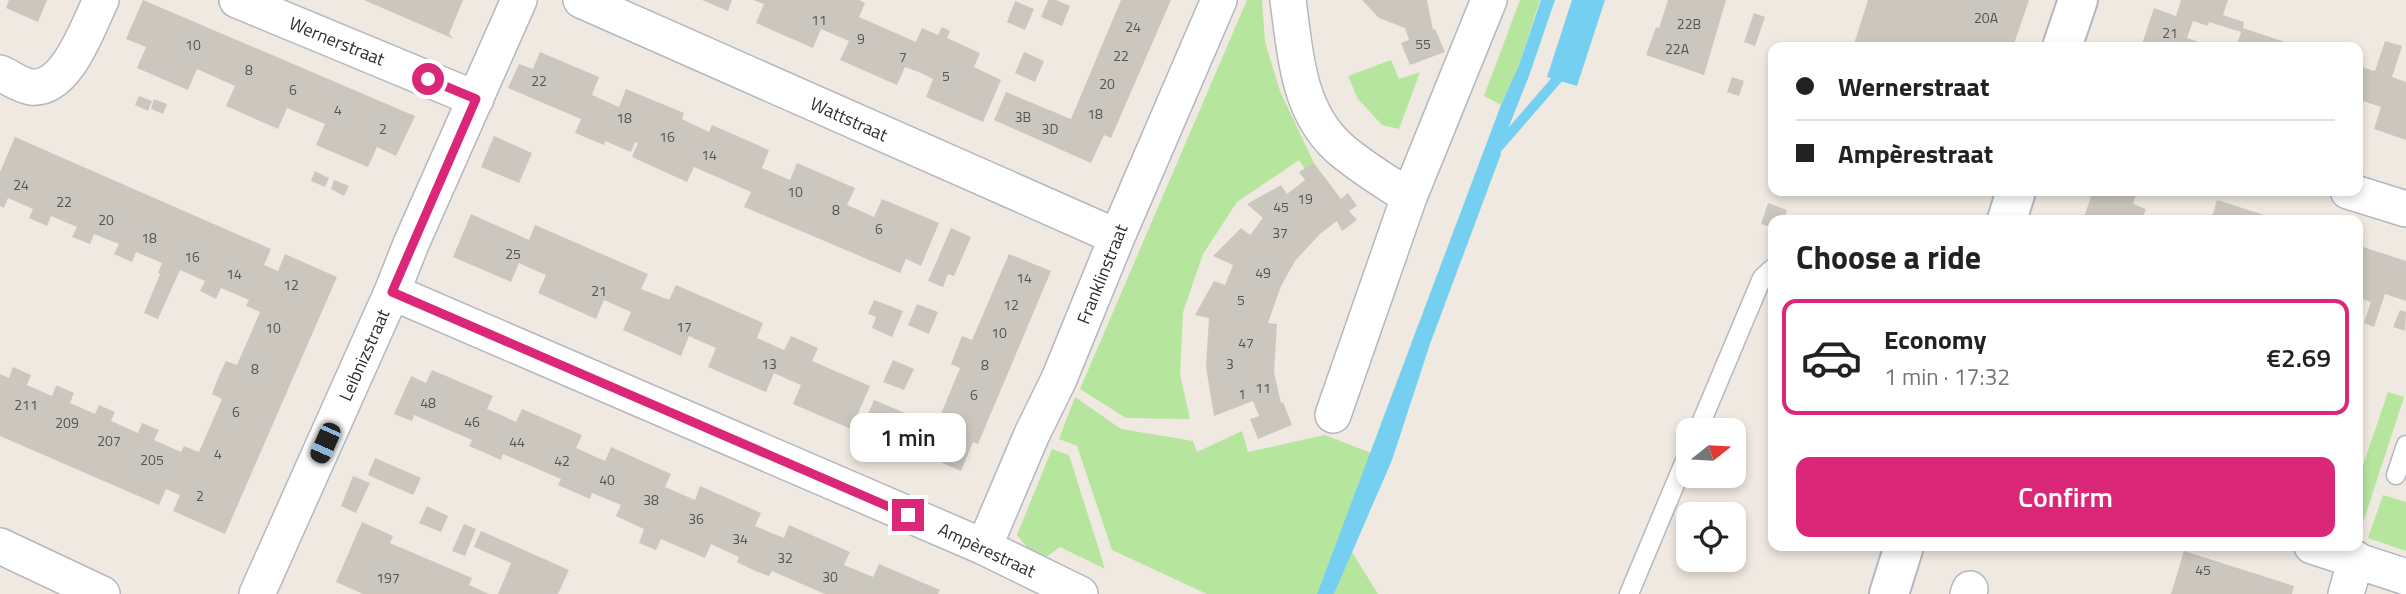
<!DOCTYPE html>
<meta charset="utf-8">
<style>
:root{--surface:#fff;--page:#f6f6f6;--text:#222;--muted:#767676;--line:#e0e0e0;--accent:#db2777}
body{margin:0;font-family:"Titillium Web",sans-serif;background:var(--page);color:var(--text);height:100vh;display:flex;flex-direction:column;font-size:26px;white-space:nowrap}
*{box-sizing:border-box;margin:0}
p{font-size:23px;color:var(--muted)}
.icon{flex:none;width:38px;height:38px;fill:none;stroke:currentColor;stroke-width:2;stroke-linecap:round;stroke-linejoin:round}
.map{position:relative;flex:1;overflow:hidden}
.sheet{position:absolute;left:1768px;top:215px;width:595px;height:336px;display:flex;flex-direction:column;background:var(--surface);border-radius:14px;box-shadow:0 4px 10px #0003}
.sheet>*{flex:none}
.hud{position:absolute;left:1768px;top:42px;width:595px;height:154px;border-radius:14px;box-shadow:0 4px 10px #0003;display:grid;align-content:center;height:154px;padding:0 28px;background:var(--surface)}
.needle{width:46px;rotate:72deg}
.fabs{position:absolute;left:1676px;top:418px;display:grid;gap:14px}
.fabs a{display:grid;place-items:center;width:70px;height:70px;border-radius:14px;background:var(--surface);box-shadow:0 4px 10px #0003;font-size:35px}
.end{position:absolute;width:32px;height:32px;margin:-16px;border:9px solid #db2777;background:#fff;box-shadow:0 0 0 4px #fff}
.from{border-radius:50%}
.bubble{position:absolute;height:49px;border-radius:14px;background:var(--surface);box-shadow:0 4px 10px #0003;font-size:23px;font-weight:600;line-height:49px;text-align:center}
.car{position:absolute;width:21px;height:42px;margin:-21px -10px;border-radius:9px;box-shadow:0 0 5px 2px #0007;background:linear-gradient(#222 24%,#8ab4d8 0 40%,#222 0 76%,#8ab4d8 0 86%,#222 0)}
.hud b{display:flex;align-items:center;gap:24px;height:66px;font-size:26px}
.hud b+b{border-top:2px solid var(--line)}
.hud i{width:18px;height:18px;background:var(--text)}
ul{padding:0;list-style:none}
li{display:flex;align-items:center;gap:21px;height:116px;margin:0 14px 10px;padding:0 14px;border:4px solid transparent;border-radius:14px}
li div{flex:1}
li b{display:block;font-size:26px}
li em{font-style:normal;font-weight:600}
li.selected{border-color:var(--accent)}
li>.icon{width:63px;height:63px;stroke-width:1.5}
h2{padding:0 28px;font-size:32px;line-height:84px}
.button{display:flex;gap:14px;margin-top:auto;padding:14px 28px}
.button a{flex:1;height:80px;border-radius:14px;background:var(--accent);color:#fff;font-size:28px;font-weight:600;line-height:80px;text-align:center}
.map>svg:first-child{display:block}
.green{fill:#b6e59e}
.water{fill:#75cff0}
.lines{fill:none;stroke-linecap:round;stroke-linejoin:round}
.stream{stroke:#75cff0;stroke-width:10}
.building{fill:#cbc7bf}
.lane-casing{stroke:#b4b7c1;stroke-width:21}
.street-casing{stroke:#b4b7c1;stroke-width:38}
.secondary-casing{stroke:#b4b7c1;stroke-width:42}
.lane{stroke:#fff;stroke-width:18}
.street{stroke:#fff;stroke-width:35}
.secondary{stroke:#fff;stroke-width:38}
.route{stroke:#db2777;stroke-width:9}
.labels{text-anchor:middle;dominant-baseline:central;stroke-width:5;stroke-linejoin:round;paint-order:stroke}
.number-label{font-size:14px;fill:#555452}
.street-label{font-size:18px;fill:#2e2e2e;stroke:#fff}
</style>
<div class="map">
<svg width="2406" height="594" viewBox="0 0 2406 594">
<rect width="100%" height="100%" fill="#efe9e1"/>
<path class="green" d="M 1247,0 L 1262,0 L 1265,42 L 1280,91 L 1314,163 L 1305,169 L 1299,160 L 1237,202 L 1203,254 L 1183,312 L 1180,374 L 1190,419 L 1126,418 L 1080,389 Z
M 1520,0 L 1540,0 L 1519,65 L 1501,105 L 1484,96 Z
M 1391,60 L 1399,79 L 1420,72 L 1399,129 L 1382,125 L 1358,99 L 1348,76 Z
M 2388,392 L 2404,397 L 2359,535 L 2357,535 L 2357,483 Z
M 1075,397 L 1121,429 L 1193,441 L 1197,452 L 1242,431 L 1248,452 L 1325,435 L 1371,453 L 1317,594 L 1207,594 L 1112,550 L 1077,446 L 1059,439 Z
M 1052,449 L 1069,455 L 1105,569 L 1060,547 L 1039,562 L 1017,535 Z
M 2383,495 L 2406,502 L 2406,551 L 2368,538 Z
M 1352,552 L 1378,594 L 1334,594 Z"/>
<path class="water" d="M 1541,0 L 1555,0 L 1529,76 L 1500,149 L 1501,154 L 1430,344 L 1392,460 L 1334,594 L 1317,594 L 1501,105 L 1519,65 Z
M 1572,0 L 1605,0 L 1577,86 L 1547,77 Z"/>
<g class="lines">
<path class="stream" d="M 1494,152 L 1566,69"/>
</g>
<path class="building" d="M 9,0 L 47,0 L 38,22 L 6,8 Z
M 143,0 L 415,116 L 396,156 L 377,147 L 368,167 L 316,145 L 325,124 L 287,108 L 278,129 L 226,106 L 235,86 L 217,78 L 197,69 L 188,90 L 137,68 L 146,47 L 126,39 Z
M 364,0 L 463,0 L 449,34 L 454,39 Z
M 702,0 L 732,0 L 728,11 Z
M 753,0 L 859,0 L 865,3 L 859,17 L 916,42 L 922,28 L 938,35 L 942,27 L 950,31 L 947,38 L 980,53 L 974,67 L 1001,80 L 983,122 L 926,97 L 933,79 L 921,73 L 905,67 L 897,85 L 840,60 L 849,41 L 821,29 L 813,48 L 756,23 L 764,4 Z
M 1048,0 L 1056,0 L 1070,6 L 1062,26 L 1041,17 Z
M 1121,0 L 1171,0 L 1111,138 L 1104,135 L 1091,163 L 994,120 L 1006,92 L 1071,119 Z
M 1362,0 L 1427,0 L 1433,30 L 1435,29 L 1445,52 L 1410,65 L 1401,43 L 1409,40 L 1405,28 L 1379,18 Z
M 1668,0 L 1726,0 L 1704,75 L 1646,55 L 1656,27 L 1659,28 Z
M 1868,0 L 2029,0 L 2013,47 L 1853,47 Z
M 2181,0 L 2228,0 L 2223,15 L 2244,22 L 2243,28 L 2300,47 L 2236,47 L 2241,32 L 2209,22 L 2208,26 L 2193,21 L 2187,38 L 2202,43 L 2204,47 L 2141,47 L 2154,8 L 2176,16 Z
M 1015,1 L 1034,9 L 1025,30 L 1007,22 Z
M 1754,13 L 1765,17 L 1755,46 L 1744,42 Z
M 2385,41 L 2402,46 L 2392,77 L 2406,82 L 2406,140 L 2374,129 L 2381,107 L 2357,99 L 2357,78 L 2361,67 L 2375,71 Z
M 540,52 L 599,77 L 592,95 L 619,107 L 626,89 L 684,113 L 682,119 L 709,132 L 712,125 L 769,150 L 762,168 L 790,180 L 797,163 L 855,188 L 847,205 L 861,211 L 874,217 L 882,199 L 939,223 L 921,266 L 906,259 L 900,273 L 744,207 L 751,192 L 694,167 L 687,182 L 632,157 L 638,143 L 635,142 L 631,152 L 605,141 L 604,145 L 575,133 L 581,119 L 508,88 L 519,64 L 533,69 Z
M 1024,52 L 1044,61 L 1035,82 L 1015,73 Z
M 1732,77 L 1744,81 L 1739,96 L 1727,92 Z
M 139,96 L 152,101 L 148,111 L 135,105 Z
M 154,99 L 167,104 L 163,114 L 151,109 Z
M 494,136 L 532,153 L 519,183 L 481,167 Z
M 15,137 L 271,249 L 264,265 L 278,271 L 285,254 L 337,277 L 225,534 L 173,511 L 180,495 L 166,489 L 159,505 L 0,436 L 0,374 L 9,378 L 13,367 L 31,375 L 27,385 L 52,396 L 56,386 L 58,386 L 74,393 L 70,403 L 95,414 L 99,405 L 115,412 L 111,421 L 138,433 L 142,423 L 159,430 L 154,440 L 181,452 L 184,446 L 199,452 L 222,399 L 212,394 L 218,378 L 226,361 L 237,365 L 260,312 L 246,306 L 249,300 L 221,288 L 216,299 L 200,291 L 205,281 L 180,270 L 158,319 L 144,313 L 160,274 L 158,273 L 162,263 L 136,252 L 132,262 L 114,254 L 119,244 L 94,234 L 90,244 L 72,237 L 77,227 L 51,216 L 47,226 L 29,218 L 33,209 L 8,198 L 4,208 L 0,206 L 0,172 Z
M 1314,163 L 1341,199 L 1348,193 L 1357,206 L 1349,211 L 1357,220 L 1342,231 L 1337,221 L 1320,234 L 1295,261 L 1281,286 L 1268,323 L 1277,324 L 1274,372 L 1281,403 L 1283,402 L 1292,425 L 1258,439 L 1250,419 L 1259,416 L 1253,401 L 1214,416 L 1206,367 L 1209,318 L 1195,315 L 1214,281 L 1225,285 L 1233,265 L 1213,256 L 1241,228 L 1250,235 L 1263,218 L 1247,204 L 1281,185 L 1287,194 L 1305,180 L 1299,172 Z
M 315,171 L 329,178 L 325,187 L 311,181 Z
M 334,180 L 349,186 L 344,196 L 331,189 Z
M 2093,191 L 2137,191 L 2133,204 L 2146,209 L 2142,220 L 2083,220 Z
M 2217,200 L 2280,220 L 2211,220 Z
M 1768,203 L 1787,210 L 1784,220 L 1773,220 L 1773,228 L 1761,224 Z
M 471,214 L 529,240 L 535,225 L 648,274 L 641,289 L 669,300 L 676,285 L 761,322 L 763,323 L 757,338 L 784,350 L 791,336 L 818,348 L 812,361 L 870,386 L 851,429 L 793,404 L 801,385 L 787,379 L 774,373 L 766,392 L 708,367 L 716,348 L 702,342 L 689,336 L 681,356 L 623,330 L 631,312 L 604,300 L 596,319 L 538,293 L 546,275 L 532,269 L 519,263 L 511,282 L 453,257 Z
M 951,228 L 971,237 L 954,276 L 948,274 L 943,287 L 928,281 Z
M 2357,245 L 2406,261 L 2406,301 L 2385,294 L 2374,327 L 2364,323 L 2371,302 L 2357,297 Z
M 1009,254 L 1051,271 L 978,444 L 973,442 L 961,471 L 862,428 L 874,400 L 936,426 L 960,368 L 951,364 L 962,336 L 972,340 Z
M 874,300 L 903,311 L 892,337 L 872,328 L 876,317 L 868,314 Z
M 917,304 L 938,312 L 929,334 L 908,325 Z
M 2400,310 L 2406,312 L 2405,331 L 2393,327 Z
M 893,360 L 914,369 L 904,390 L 883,382 Z
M 432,370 L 493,396 L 487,409 L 501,415 L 516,422 L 522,409 L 582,435 L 576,448 L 605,461 L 611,447 L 671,474 L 665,487 L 695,500 L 700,486 L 761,513 L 755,526 L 769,532 L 784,538 L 789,525 L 850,552 L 844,565 L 873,577 L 879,564 L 940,590 L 938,594 L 825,594 L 772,571 L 769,576 L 753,570 L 737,562 L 739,557 L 711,544 L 705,558 L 661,539 L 656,550 L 639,543 L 644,529 L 616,516 L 621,505 L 592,493 L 590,499 L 558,485 L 561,479 L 503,454 L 501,460 L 469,446 L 472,440 L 414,415 L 412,421 L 394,414 L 411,376 L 426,383 Z
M 375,458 L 421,478 L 413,495 L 368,475 Z
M 353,476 L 370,483 L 356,513 L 341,506 Z
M 427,506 L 448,516 L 441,532 L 419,523 Z
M 362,522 L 393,536 L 390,543 L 472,578 L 469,585 L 489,594 L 363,594 L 336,582 Z
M 464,524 L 476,529 L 465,556 L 452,551 Z
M 481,531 L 569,570 L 558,594 L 498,594 L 511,563 L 474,547 Z
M 2184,551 L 2294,586 L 2292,594 L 2171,594 Z"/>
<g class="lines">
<g class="lane-casing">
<path id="lane" d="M 1698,430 L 1762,278 L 1773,268
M 2396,475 L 2406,445
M 1629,594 L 1689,451"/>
</g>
<g class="street-casing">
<path id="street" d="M 237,0 L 476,99
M 581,0 L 1117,237
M 1288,0 C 1295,51 1297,109 1338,147 C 1359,166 1385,181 1409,197
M 0,73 C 9,77 21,86 31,87 C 67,91 88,26 101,0
M 2348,191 L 2406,209
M 392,292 L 984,547 L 1080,594
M 1333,415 L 1409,197 L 1489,0
M 0,546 L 102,594
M 2312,546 L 2406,577
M 984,547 L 1032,434 L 1059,379 L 1117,237 L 1219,0
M 257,594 L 392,292 L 411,244 L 519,0
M 1968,594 L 1970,589
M 2346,594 L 2356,559"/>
</g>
<g class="secondary-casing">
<path id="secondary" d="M 2062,47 L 2078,0
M 2007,220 L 2016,191
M 1889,594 L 1904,546"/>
</g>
<use href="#lane" class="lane"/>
<use href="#street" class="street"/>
<use href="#secondary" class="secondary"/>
</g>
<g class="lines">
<path class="route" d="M 428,79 L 476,99 L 392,292 L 908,515"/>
</g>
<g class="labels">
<g class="number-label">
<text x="1986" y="17">20A</text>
<text x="819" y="19">11</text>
<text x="1689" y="23">22B</text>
<text x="1133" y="26">24</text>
<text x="2170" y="32">21</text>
<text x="861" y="38">9</text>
<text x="1423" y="43">55</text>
<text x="193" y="44">10</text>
<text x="1677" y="48">22A</text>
<text x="1121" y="55">22</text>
<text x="903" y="56">7</text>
<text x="249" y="69">8</text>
<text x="946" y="75">5</text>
<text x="539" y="80">22</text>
<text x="1107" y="83">20</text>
<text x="293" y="89">6</text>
<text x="338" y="109">4</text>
<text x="1095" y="113">18</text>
<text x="1023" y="116">3B</text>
<text x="624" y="117">18</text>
<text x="383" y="128">2</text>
<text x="1050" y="128">3D</text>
<text x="667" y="136">16</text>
<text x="709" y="154">14</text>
<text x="21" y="184">24</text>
<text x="795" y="191">10</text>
<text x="1305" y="198">19</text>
<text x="64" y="201">22</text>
<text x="1281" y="206">45</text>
<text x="836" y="209">8</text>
<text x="106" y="219">20</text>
<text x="879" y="228">6</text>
<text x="1280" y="232">37</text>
<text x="149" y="237">18</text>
<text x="513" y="253">25</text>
<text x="192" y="256">16</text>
<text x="1263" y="272">49</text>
<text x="234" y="273">14</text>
<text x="1024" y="277">14</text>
<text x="291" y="284">12</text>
<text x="599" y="290">21</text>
<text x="1241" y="299">5</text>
<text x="1011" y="304">12</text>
<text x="684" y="326">17</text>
<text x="273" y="327">10</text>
<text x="999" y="332">10</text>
<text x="1246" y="342">47</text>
<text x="769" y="363">13</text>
<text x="1230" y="363">3</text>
<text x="985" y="364">8</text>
<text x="255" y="368">8</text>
<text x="1263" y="387">11</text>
<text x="1242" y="393">1</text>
<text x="974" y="394">6</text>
<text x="428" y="402">48</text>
<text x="26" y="404">211</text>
<text x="236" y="411">6</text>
<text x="472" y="421">46</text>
<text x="67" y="422">209</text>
<text x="109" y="440">207</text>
<text x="517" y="441">44</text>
<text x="218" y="453">4</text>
<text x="152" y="459">205</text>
<text x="562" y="460">42</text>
<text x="607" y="479">40</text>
<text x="200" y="495">2</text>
<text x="651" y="499">38</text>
<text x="696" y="518">36</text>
<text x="740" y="538">34</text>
<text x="785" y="557">32</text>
<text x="2203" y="569">45</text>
<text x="830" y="576">30</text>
<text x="388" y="577">197</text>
</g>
<g class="street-label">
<text transform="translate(337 41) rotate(22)">Wernerstraat</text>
<text transform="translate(849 119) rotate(24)">Wattstraat</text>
<text transform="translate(1102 274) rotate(-68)">Franklinstraat</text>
<text transform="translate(364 355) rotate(-66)">Leibnizstraat</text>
<text transform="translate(987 550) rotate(25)">Ampèrestraat</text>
</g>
</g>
</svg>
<div class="fabs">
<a><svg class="needle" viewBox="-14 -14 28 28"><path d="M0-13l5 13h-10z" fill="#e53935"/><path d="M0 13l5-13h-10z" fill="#767676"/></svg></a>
<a><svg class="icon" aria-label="locate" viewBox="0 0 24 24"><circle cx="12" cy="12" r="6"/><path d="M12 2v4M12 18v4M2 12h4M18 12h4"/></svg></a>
</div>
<i class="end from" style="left:428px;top:79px"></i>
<i class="end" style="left:908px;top:515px"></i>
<div class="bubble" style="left:850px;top:413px;width:116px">1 min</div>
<i class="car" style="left:325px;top:443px;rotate:204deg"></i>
<div class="hud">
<b><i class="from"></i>Wernerstraat</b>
<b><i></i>Ampèrestraat</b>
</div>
<section class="sheet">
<h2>Choose a ride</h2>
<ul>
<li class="selected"><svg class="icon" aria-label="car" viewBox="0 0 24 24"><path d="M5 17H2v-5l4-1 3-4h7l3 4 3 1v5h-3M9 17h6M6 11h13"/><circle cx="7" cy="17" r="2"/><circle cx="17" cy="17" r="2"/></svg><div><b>Economy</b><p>1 min · 17:32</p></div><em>€2.69</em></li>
</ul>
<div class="button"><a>Confirm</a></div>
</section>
</div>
